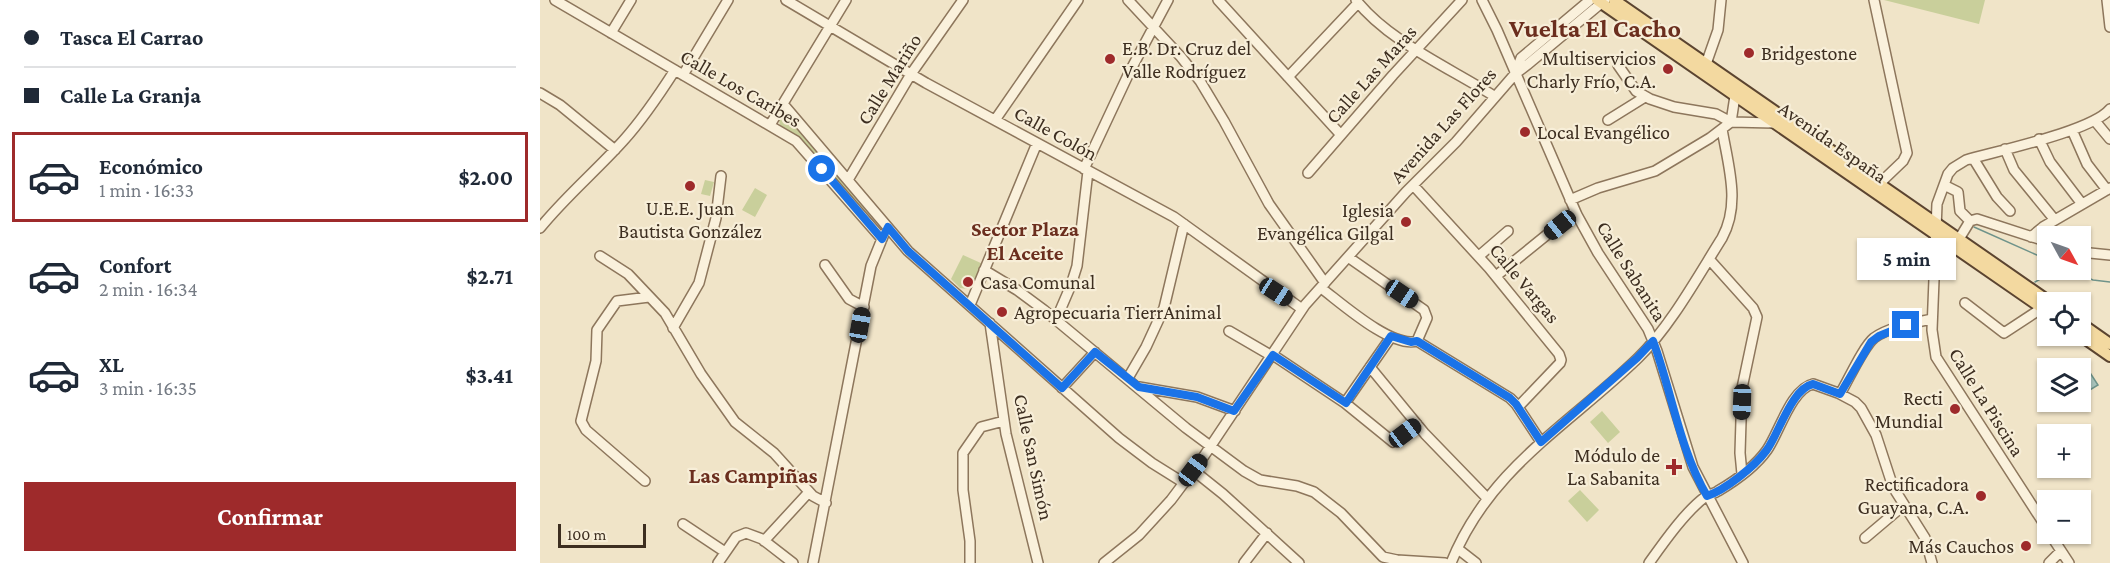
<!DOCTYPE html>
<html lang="es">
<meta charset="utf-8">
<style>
:root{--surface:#fff;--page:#f2f2f3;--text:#1f2937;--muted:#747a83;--line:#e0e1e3;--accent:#9e2a2b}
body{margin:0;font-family:"Crimson Pro",serif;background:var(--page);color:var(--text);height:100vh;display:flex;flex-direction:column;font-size:22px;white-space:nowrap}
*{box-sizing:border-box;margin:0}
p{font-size:20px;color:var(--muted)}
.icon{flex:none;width:33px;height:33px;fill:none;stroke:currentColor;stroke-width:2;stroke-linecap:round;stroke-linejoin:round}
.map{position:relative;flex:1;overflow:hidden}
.drawer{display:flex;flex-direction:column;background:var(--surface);width:540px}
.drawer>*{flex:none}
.guide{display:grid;align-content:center;height:132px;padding:0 24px;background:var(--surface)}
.needle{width:39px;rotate:130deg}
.controls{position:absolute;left:1497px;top:226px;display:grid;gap:12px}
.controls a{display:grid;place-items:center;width:54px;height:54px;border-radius:0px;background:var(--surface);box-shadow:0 2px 4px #0004;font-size:30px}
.scale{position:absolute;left:18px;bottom:15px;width:88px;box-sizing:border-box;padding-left:6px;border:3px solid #3d2e20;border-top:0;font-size:16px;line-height:21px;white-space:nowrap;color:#3d2e20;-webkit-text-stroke:4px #f7eed8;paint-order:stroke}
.end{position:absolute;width:27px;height:27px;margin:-14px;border:8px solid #1a73e8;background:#fff;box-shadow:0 0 0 3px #fff}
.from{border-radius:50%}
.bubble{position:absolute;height:42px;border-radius:0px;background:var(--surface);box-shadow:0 2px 4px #0004;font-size:20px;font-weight:700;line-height:42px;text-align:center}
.car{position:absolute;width:18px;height:36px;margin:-18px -9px;border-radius:8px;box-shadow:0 0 4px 2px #0007;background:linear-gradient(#222 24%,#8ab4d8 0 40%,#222 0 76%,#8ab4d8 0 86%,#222 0)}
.guide b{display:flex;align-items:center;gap:21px;height:57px;font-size:22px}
.guide b+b{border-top:2px solid var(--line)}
.guide i{width:15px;height:15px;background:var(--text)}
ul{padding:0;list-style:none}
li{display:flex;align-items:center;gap:18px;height:90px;margin:0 12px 9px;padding:0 12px;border:3px solid transparent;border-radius:0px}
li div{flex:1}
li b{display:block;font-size:22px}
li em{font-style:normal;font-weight:700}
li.current{border-color:var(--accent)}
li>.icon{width:54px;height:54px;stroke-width:1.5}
.cta{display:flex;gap:12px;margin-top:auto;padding:12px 24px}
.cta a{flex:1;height:69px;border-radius:0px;background:var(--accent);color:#fff;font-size:24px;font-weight:700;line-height:69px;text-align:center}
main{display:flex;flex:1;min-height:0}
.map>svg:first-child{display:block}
.green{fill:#c9cf9b}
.water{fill:#a9c4bc;stroke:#6f938a;stroke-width:1.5}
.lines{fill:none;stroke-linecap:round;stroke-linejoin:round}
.stream{stroke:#6f938a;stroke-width:1.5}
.minor-casing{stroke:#8d765c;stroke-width:12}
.major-casing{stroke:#5b4430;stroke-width:14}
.minor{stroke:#faf1dc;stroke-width:9}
.major{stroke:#f3d9a0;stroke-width:10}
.route{stroke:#1a73e8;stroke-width:8}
.poi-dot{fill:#9e2a2b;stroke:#f7eed8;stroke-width:2}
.labels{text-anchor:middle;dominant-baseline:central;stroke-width:4.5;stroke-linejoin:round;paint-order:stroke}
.poi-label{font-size:20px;fill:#3d2e20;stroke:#f7eed8;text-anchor:end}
.street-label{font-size:20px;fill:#3d2e20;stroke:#f7eed8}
.neighbourhood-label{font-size:21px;font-weight:bold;fill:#6b2e1e;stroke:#f7eed8}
.quarter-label{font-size:22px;font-weight:bold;fill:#6b2e1e;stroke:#f7eed8}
.district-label{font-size:26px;font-weight:bold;fill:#6b2e1e;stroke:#f7eed8}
</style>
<main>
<section class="drawer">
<div class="guide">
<b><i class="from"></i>Tasca El Carrao</b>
<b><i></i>Calle La Granja</b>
</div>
<ul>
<li class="current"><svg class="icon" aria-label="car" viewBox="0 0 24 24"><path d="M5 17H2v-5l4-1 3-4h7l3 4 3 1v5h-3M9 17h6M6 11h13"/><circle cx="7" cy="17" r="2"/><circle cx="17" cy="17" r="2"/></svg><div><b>Económico</b><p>1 min · 16:33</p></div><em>$2.00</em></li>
<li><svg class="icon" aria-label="car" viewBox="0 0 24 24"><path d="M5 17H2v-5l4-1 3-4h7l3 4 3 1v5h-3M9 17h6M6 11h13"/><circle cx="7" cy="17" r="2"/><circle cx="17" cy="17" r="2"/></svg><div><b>Confort</b><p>2 min · 16:34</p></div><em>$2.71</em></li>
<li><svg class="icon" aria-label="car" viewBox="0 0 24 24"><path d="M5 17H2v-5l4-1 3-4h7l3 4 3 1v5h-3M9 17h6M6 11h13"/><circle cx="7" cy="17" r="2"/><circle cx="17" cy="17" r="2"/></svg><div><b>XL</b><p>3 min · 16:35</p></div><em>$3.41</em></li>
</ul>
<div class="cta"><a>Confirmar</a></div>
</section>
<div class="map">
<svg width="1570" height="563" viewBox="0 0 1570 563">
<rect width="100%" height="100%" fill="#f0e4c8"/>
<path class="green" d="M 1344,0 L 1445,0 L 1439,24 Z
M 244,115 L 250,117 L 336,223 L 334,224 L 266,145 L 240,126 L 239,120 Z
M 165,180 L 174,182 L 170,196 L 161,194 Z
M 215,188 L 227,195 L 215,217 L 202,210 Z
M 423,255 L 443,264 L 433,285 L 428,289 L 420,288 L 411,279 Z
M 1062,411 L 1080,432 L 1068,443 L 1050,422 Z
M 1040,490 L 1059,510 L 1047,522 L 1028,501 Z"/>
<path class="water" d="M 1545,365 L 1558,385 L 1545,393 L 1541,384 L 1540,369 L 1538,369 Z"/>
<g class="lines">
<path class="stream" d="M 1434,227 L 1508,260
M 1529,270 L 1553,280 L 1570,282
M 1495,282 L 1516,270"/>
<g class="minor-casing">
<path id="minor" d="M 15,0 L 256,141 L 342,239
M 246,0 L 386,83 L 634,217 L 762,309
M 588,0 L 641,57 L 660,81 L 684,121 L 729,204 L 785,283
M 678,0 L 801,135
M 816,0 C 848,41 910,68 954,96
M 942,0 L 957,30 L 1037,215 L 1058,253 L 1108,329 L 1117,351 L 1153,467 L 1203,563
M 1334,0 L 1367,153 L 1363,161 L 1339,184
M 1567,0 L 1570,27
M 71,33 L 91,0
M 1166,64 L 1178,30 L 1181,0
M 1078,65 L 1096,91 L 1110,99 L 1134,107 L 1176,114 L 1191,122 L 1234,123
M 975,74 L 981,58 L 1050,0
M 143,75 L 188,0
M 748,77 L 818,3
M 0,93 L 20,105 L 75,150
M 243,104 L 368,251 L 579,438 L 612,463 L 644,483
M 455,120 L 538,0
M 1068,120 L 1105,97
M 1555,121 L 1570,139
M 230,125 L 306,0
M 1532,130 L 1547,164 L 1567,190
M 1499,139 L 1510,162 L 1542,204
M 1465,149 L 1474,170 L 1514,219
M 1433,158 L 1457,197 L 1470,211
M 544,169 L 589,73 L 628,0
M 768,173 L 853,75 L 922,0
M 308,180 L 371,74 L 423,0
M 873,185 L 949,268 L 1019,354 L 1021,360 L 1020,363 L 978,407
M 1404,185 L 1418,192 L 1420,211 L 1430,221 L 1419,239
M 1030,200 L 1058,188 L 1115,171 L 1170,138 L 1191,122 L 1195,96
M 1430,221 L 1437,219 L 1508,242
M 0,228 C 25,197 56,171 83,141 C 103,119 119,95 135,70
M 1491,237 L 1503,227 L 1570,188
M 1540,252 L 1570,255
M 60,256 L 88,274 L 125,313 L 161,374 L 195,422 L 234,453 L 273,496 L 286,503
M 939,256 L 968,231
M 808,257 L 884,310 L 887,318 L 877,341
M 1169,259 L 1213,308 L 1217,317 L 1202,388 L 1200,453 L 1202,474
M 285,265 L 309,299 L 324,307
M 444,270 L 477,290 L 504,310 L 646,428 L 704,471 L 720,480 L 757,486 L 774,492 L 801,513 L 843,557 L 857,560 L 905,563
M 956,276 L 1035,212
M 781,288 C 800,302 852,349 877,341 L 970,398 L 976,404 L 1001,442
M 1425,303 L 1464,333 L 1502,308
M 430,305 L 497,143
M 516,320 L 531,285 L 537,266 L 548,171
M 450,323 L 466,434 L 498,563
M 133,328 L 159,283 L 176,218 L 181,176
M 689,331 L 732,356
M 733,355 L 805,403 L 853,442 L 877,424
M 830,367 L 885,434 L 947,498
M 588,378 L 606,347 L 624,308 L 644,224
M 599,387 L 657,397 L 695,411
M 522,388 L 555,352
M 1300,394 C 1308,381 1323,347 1334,338 C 1349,327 1374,323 1392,319
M 805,403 L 851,337
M 653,470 L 683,494 L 759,563
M 105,481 L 46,430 L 41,421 L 56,361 L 57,330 L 77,301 L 109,297
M 143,524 L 185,552
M 1508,530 L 1396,357 L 1392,330 L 1397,204 L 1408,174 L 1413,168 L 1426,160 C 1457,151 1552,131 1570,109
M 1510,534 L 1529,563
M 1325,538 L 1364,505
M 224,541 L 269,492
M 918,549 L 936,563
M 178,563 L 196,537 L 206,533 L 222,539 L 253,563
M 273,563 L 331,266 L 344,234
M 430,563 L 430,541 L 423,490 L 423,453 L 441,427 L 464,421
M 564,563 L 599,535 L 631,500 L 664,456 L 765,305 L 866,192 L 916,142 L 975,74 L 987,65 L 1065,0
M 704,563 L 727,533
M 911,563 C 949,468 1029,425 1098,358 C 1130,327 1158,276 1182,238 C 1201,204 1188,165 1182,129
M 1109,563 C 1124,542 1145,512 1165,497 C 1169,494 1174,494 1178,491 C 1195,481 1215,467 1227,450 C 1239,433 1251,389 1273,384 L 1298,393 L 1315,402 L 1321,408 L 1336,435 L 1353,487 L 1385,538 L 1392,563
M 1509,563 L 1521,551"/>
</g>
<g class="major-casing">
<path id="major" d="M 1057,0 L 1508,312
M 1074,0 L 1511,303
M 1540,323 L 1570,344
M 1540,335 L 1570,356"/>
</g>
<use href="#minor" class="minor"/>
<use href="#major" class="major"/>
</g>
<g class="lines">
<path class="route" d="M 282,169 L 342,239 L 348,227 L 368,251 L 522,388 L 555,352 L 599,387 L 657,397 L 694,411 L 733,355 L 806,403 L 851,336 L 871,342 L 877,341 L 970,398 L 976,404 L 1001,442 L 1097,358 L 1113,341 C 1132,392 1139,448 1167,496 C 1185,490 1214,467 1226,451 C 1239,434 1251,389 1273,384 L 1300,394 L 1331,342 L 1339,336 L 1366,325"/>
</g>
<g class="poi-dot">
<circle cx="1209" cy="53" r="6"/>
<circle cx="570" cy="59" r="6"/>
<circle cx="1128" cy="69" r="6"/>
<circle cx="985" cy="132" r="6"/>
<circle cx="150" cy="186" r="6"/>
<circle cx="866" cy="222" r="6"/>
<circle cx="428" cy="282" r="6"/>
<circle cx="462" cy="312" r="6"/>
<circle cx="1415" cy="409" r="6"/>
<path d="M1131 458h6v6h6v6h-6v6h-6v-6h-6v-6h6z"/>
<circle cx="1441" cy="496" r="6"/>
<circle cx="1486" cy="546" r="6"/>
</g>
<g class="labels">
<g class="poi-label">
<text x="582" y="48" text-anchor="start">E.B. Dr. Cruz del<tspan x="582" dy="23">Valle Rodríguez</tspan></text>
<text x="1221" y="53" text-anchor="start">Bridgestone</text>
<text x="1116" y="58">Multiservicios<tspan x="1116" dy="23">Charly Frío, C.A.</tspan></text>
<text x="997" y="132" text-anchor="start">Local Evangélico</text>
<text x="150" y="208" text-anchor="middle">U.E.E. Juan<tspan x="150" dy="23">Bautista González</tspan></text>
<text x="854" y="210">Iglesia<tspan x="854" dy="23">Evangélica Gilgal</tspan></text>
<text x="440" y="282" text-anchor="start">Casa Comunal</text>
<text x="474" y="312" text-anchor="start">Agropecuaria TierrAnimal</text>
<text x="1403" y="398">Recti<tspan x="1403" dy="23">Mundial</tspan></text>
<text x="1120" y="455">Módulo de<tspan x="1120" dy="23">La Sabanita</tspan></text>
<text x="1429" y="484">Rectificadora<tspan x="1429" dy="23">Guayana, C.A.</tspan></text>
<text x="1474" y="546">Más Cauchos</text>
</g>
<g class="street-label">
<text transform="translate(831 74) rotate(-48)">Calle Las Maras</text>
<text transform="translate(349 79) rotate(-58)">Calle Mariño</text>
<text transform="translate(201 88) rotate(30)">Calle Los Caribes</text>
<text transform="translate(903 125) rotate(-48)">Avenida Las Flores</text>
<text transform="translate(516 133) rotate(29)">Calle Colón</text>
<text transform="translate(1293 142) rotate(35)">Avenida España</text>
<text transform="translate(1092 271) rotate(58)">Calle Sabanita</text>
<text transform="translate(985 283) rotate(50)">Calle Vargas</text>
<text transform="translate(1447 402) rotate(58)">Calle La Piscina</text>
<text transform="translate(494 457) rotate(78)">Calle San Simón</text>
</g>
<g class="neighbourhood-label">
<text x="485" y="229">Sector Plaza<tspan x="485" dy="24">El Aceite</tspan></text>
</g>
<g class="quarter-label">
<text x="213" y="475">Las Campiñas</text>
</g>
<g class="district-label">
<text x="1055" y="28">Vuelta El Cacho</text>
</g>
</g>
</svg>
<div class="controls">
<a><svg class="needle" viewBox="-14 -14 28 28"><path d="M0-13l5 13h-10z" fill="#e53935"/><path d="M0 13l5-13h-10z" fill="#747a83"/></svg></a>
<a><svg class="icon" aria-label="locate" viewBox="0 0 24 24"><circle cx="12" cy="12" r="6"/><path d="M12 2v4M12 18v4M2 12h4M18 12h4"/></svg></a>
<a><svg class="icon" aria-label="layers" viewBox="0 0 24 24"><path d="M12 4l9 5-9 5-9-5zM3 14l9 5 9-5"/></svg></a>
<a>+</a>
<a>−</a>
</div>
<div class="scale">100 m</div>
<i class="end from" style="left:282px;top:169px"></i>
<i class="end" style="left:1366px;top:325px"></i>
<div class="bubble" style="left:1317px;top:238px;width:99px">5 min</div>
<i class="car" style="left:1020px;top:225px;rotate:231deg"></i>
<i class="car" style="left:736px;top:292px;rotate:123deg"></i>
<i class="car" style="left:862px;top:294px;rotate:124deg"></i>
<i class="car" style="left:320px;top:325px;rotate:10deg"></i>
<i class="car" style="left:1202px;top:402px;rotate:182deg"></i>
<i class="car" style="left:865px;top:433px;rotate:53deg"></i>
<i class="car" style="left:653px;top:470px;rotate:37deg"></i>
</div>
</main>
